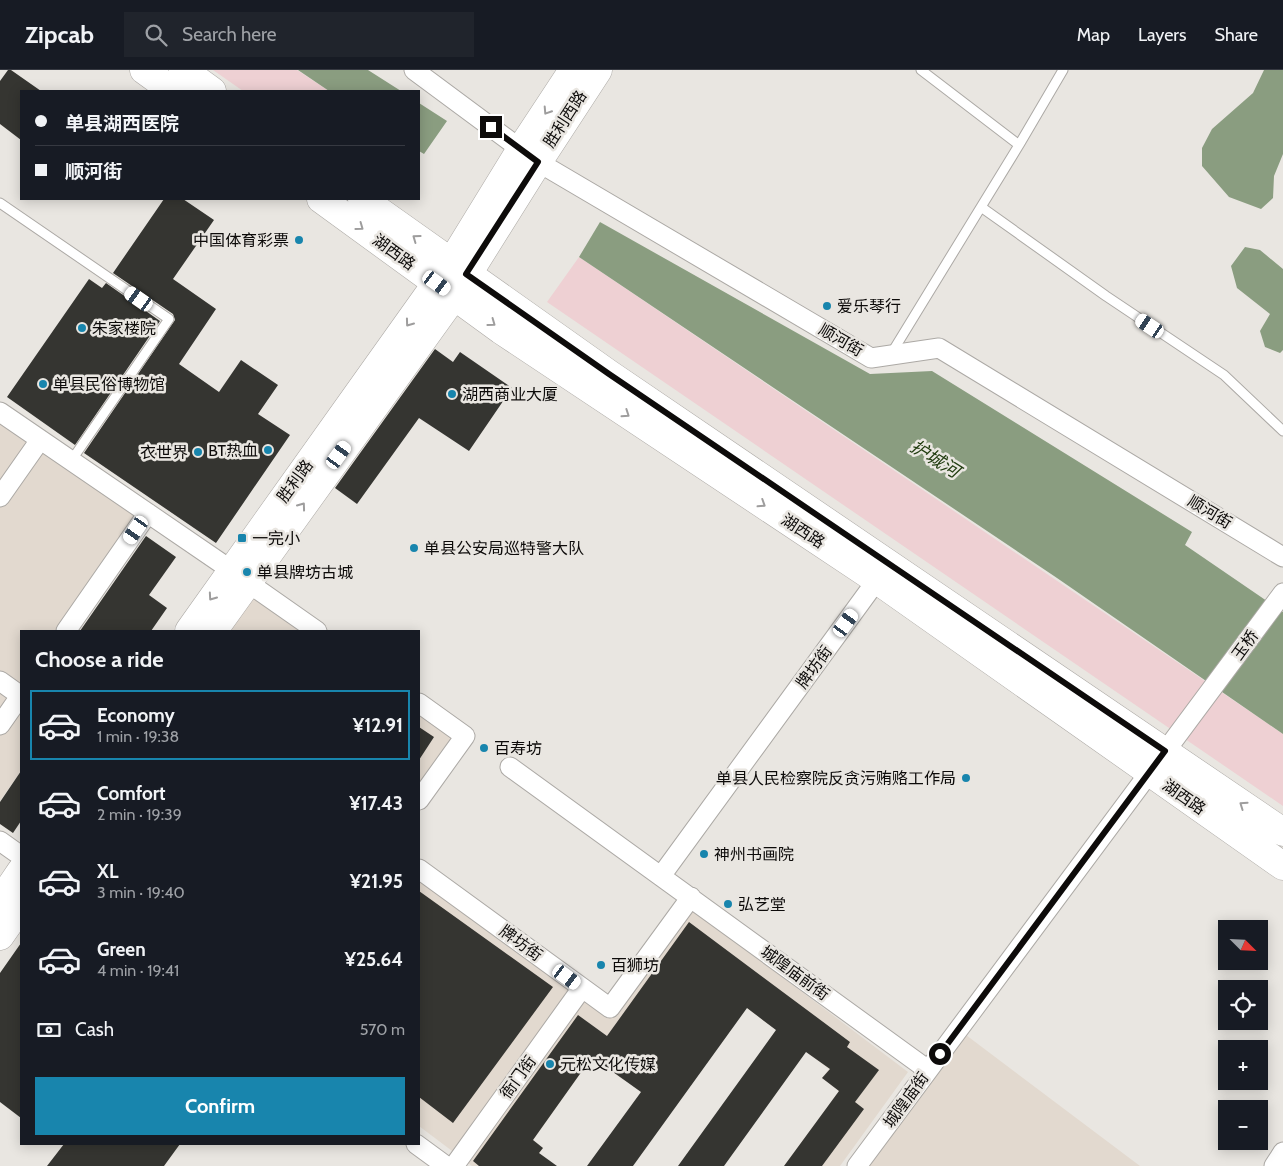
<!DOCTYPE html>
<meta charset="utf-8">
<style>
:root{--surface:#171b24;--page:#20242c;--text:#f1f3f6;--muted:#9ea1a6;--line:#363941;--accent:#1885ad}
body{margin:0;font-family:Cabin,"Noto Sans SC",sans-serif;background:var(--page);color:var(--text);height:100vh;display:flex;flex-direction:column;font-size:19px;white-space:nowrap}
*{box-sizing:border-box;margin:0}
p{font-size:16px;color:var(--muted)}
.icon{flex:none;width:28px;height:28px;fill:none;stroke:currentColor;stroke-width:2;stroke-linecap:round;stroke-linejoin:round}
.map{position:relative;flex:1;overflow:hidden}
.panel{position:absolute;left:20px;top:560px;width:400px;height:515px;display:flex;flex-direction:column;background:var(--surface);border-radius:0px;box-shadow:0 2px 12px #0003}
.panel>*{flex:none}
.guide{position:absolute;left:20px;top:20px;width:400px;height:110px;border-radius:0px;box-shadow:0 2px 12px #0003;display:grid;align-content:center;height:110px;padding:0 15px;background:var(--surface)}
.needle{width:32px;rotate:114deg}
.controls{position:absolute;left:1218px;top:850px;display:grid;gap:10px}
.controls a{display:grid;place-items:center;width:50px;height:50px;border-radius:0px;background:var(--surface);box-shadow:0 2px 12px #0003;font-size:25px}
.end{position:absolute;width:22px;height:22px;margin:-11px;border:6px solid #0d0b0a;background:#fff;box-shadow:0 0 0 2px #fff}
.from{border-radius:50%}
.car{position:absolute;width:15px;height:30px;margin:-15px -8px;border-radius:6px;box-shadow:0 0 4px 1px #0007;background:linear-gradient(#fff 24%,#345 0 40%,#fff 0 76%,#345 0 86%,#fff 0)}
.guide b{display:flex;align-items:center;gap:18px;height:48px;font-size:19px}
.guide b+b{border-top:1px solid var(--line)}
.guide i{width:12px;height:12px;background:var(--text)}
ul{padding:0;list-style:none}
li{display:flex;align-items:center;gap:15px;height:70px;margin:0 10px 8px;padding:0 5px;border:2px solid transparent;border-radius:0px}
li div{flex:1}
li b{display:block;font-size:19px}
li em{font-style:normal;font-weight:700}
li.on{border-color:var(--accent)}
li>.icon{width:45px;height:45px;stroke-width:1.5}
h2{padding:0 15px;font-size:22px;line-height:60px}
.pay{display:flex;align-items:center;gap:12px;height:55px;padding:0 15px;font-size:19px}
.pay p{margin-inline-start:auto}
.cta{display:flex;gap:10px;margin-top:auto;padding:10px 15px}
.cta a{flex:1;height:58px;border-radius:0px;background:var(--accent);color:#fff;font-size:20px;font-weight:700;line-height:58px;text-align:center}
header{display:flex;align-items:center;gap:30px;box-sizing:border-box;height:70px;padding:0 25px;background:var(--surface);border-bottom:1px solid var(--line)}
header strong{font-size:24px}
nav{display:flex;gap:28px;margin-inline-start:auto;font-size:18px}
.search{width:350px;height:45px;background:var(--page);display:flex;align-items:center;gap:12px;box-sizing:border-box;padding:0 18px;border-radius:0px;color:var(--muted);font-size:19px}
.map>svg:first-child{display:block}
.built{fill:#e2d9cf}
.green{fill:#eed0d3}
.water{fill:#8a9d80}
.building{fill:#353531}
.lines{fill:none;stroke-linecap:round;stroke-linejoin:round}
.service-casing{stroke:#aca9a5;stroke-width:11}
.minor-casing{stroke:#aca9a5;stroke-width:21}
.primary-casing{stroke:#aca9a5;stroke-width:29}
.service{stroke:#fff;stroke-width:9}
.minor{stroke:#fff;stroke-width:19}
.primary{stroke:#fff;stroke-width:28}
.oneway{stroke:#9e9d9d}
.route{stroke:#0d0b0a;stroke-width:6}
.poi-dot{fill:#1885ad;stroke:#e9e6e1;stroke-width:2}
.labels{text-anchor:middle;dominant-baseline:central;stroke-width:5;stroke-linejoin:round;paint-order:stroke}
.street-label{font-size:16px;fill:#0d0b0a;stroke:#e9e6e1}
.poi-label{font-size:16px;fill:#0d0b0a;stroke:#e9e6e1;text-anchor:start}
.water-label{font-size:18px;font-style:italic;fill:#223d11;stroke:#e9e6e1}
</style>
<header>
<strong>Zipcab</strong>
<div class="search"><svg class="icon" aria-label="search" viewBox="0 0 24 24"><circle cx="10" cy="10" r="6"/><path d="M15 15l6 6"/></svg>Search here</div>
<nav><a>Map</a><a>Layers</a><a>Share</a></nav>
</header>
<div class="map">
<svg width="1283" height="1096" viewBox="0 0 1283 1096">
<rect width="100%" height="100%" fill="#e9e6e1"/>
<path class="built" d="M 0,342 L 148,443 L 66,561 L 21,561 L 21,701 L 0,731 Z
M 253,524 L 306,561 L 227,561 Z
M 419,641 L 455,666 L 419,716 Z
M 419,806 L 611,947 L 691,838 L 908,1002 L 840,1096 L 784,1096 L 839,1021 L 822,1008 L 829,999 L 709,910 L 695,913 L 625,1011 L 592,987 L 533,1070 L 543,1078 L 530,1096 L 472,1096 L 419,1056 Z
M 966,965 L 1140,1096 L 869,1096 Z"/>
<path class="green" d="M 213,0 L 297,0 L 329,21 L 243,21 Z
M 579,187 L 1283,664 L 1283,736 L 547,232 Z"/>
<path class="water" d="M 298,0 L 368,0 L 401,21 L 329,21 Z
M 1264,0 L 1283,0 L 1283,84 L 1274,106 L 1273,128 L 1261,139 L 1229,127 L 1202,96 L 1202,78 L 1212,59 L 1253,23 Z
M 419,33 L 447,51 L 424,84 L 419,81 Z
M 600,152 L 870,304 L 932,301 L 1192,462 L 1185,475 L 1283,542 L 1283,664 L 1057,508 L 579,187 Z
M 1245,177 L 1260,180 L 1283,199 L 1283,280 L 1280,283 L 1265,277 L 1260,261 L 1270,244 L 1237,218 L 1231,196 Z"/>
<path class="building" d="M 8,0 L 11,0 L 41,21 L 21,21 L 21,70 L 0,54 L 0,11 Z
M 164,129 L 183,129 L 214,150 L 173,209 L 216,239 L 179,294 L 219,322 L 241,290 L 278,315 L 258,344 L 290,365 L 216,473 L 84,383 L 175,250 L 173,244 L 113,203 Z
M 89,209 L 102,218 L 106,213 L 160,251 L 75,375 L 7,327 Z
M 435,279 L 453,292 L 460,282 L 512,318 L 469,381 L 419,348 L 357,434 L 335,418 Z
M 146,466 L 176,487 L 149,525 L 167,538 L 151,561 L 80,561 Z
M 419,657 L 434,667 L 419,690 Z
M 21,701 L 21,751 L 13,763 L 0,754 L 0,732 Z
M 419,821 L 553,917 L 453,1053 L 419,1027 Z
M 689,852 L 850,972 L 847,977 L 879,1000 L 855,1032 L 864,1039 L 822,1096 L 784,1096 L 839,1021 L 822,1008 L 830,999 L 806,982 L 724,1096 L 678,1096 L 776,960 L 747,938 L 633,1096 L 587,1096 L 641,1022 L 592,987 L 533,1070 L 543,1078 L 539,1083 L 557,1096 L 479,1096 L 473,1091 L 578,945 L 607,966 Z
M 21,873 L 21,1048 L 0,1032 L 0,903 Z
M 64,1074 L 180,1074 L 164,1096 L 47,1096 Z"/>
<g class="lines">
<g class="service-casing">
<path id="service" d="M 921,0 L 1019,75 L 981,137 L 1106,226 L 1224,305 L 1283,361
M 1019,75 L 1063,0
M 0,133 L 169,249 L 71,391
M 891,284 L 981,137"/>
</g>
<g class="minor-casing">
<path id="minor" d="M 414,0 L 538,92 L 871,288 L 939,278 L 1283,487
M 0,342 L 231,500
M 0,427 L 40,370
M 247,512 L 317,561
M 66,561 L 148,443
M 0,611 L 21,626
M 419,633 L 465,666 L 419,730
M 0,655 L 21,625
M 510,697 L 928,1000
M 0,771 L 21,786
M 419,799 L 610,938 L 691,827
M 661,806 L 877,510
M 416,1074 L 446,1096
M 454,1096 L 582,918
M 857,1096 L 1283,523
M 1274,1096 L 1283,1082"/>
</g>
<g class="primary-casing">
<path id="primary" d="M 144,0 L 173,21
M 183,0 L 212,21
M 321,129 L 501,260 L 877,510 L 1283,796
M 362,129 L 609,304 L 1283,762
M 189,561 L 451,193 L 521,79 L 573,0
M 213,561 L 454,226 L 538,92 L 598,0
M 0,832 L 21,801
M 0,866 L 21,836"/>
</g>
<use href="#service" class="service"/>
<use href="#minor" class="minor"/>
<use href="#primary" class="primary"/>
</g>
<defs><path id="oneway-chevron" d="M-2-3.5L2.5 0L-2 3.5" fill="none" stroke-width="1.6" stroke-linecap="round" stroke-linejoin="round" transform="scale(1.25)"/></defs>
<g class="oneway">
<use href="#oneway-chevron" transform="translate(547 41) rotate(123)"/>
<use href="#oneway-chevron" transform="translate(360 157) rotate(36)"/>
<use href="#oneway-chevron" transform="translate(416 168) rotate(-144)"/>
<use href="#oneway-chevron" transform="translate(409 253) rotate(126)"/>
<use href="#oneway-chevron" transform="translate(492 253) rotate(36)"/>
<use href="#oneway-chevron" transform="translate(626 344) rotate(34)"/>
<use href="#oneway-chevron" transform="translate(762 434) rotate(33)"/>
<use href="#oneway-chevron" transform="translate(302 436) rotate(-54)"/>
<use href="#oneway-chevron" transform="translate(212 527) rotate(125)"/>
<use href="#oneway-chevron" transform="translate(1243 735) rotate(-145)"/>
</g>
<g class="lines">
<path class="route" d="M 491,57 L 538,92 L 466,204 L 609,304 L 1165,681 L 940,984"/>
</g>
<g class="poi-dot">
<circle cx="299" cy="170" r="5"/>
<circle cx="827" cy="236" r="5"/>
<circle cx="82" cy="258" r="5"/>
<circle cx="43" cy="314" r="5"/>
<circle cx="452" cy="324" r="5"/>
<circle cx="268" cy="380" r="5"/>
<circle cx="198" cy="382" r="5"/>
<rect x="237" y="463" width="10" height="10" rx="2.5"/>
<circle cx="414" cy="478" r="5"/>
<circle cx="247" cy="502" r="5"/>
<circle cx="484" cy="678" r="5"/>
<circle cx="966" cy="708" r="5"/>
<circle cx="704" cy="784" r="5"/>
<circle cx="728" cy="834" r="5"/>
<circle cx="601" cy="895" r="5"/>
<circle cx="550" cy="994" r="5"/>
</g>
<g class="labels">
<g class="street-label">
<text transform="translate(565 49) rotate(-57)">胜利西路</text>
<text transform="translate(394 182) rotate(36)">湖西路</text>
<text transform="translate(841 270) rotate(30)">顺河街</text>
<text transform="translate(295 411) rotate(-54)">胜利路</text>
<text transform="translate(1210 442) rotate(31)">顺河街</text>
<text transform="translate(803 461) rotate(33)">湖西路</text>
<text transform="translate(1245 575) rotate(-54)">玉桥</text>
<text transform="translate(814 597) rotate(-54)">牌坊街</text>
<text transform="translate(1184 727) rotate(35)">湖西路</text>
<text transform="translate(521 873) rotate(36)">牌坊街</text>
<text transform="translate(795 903) rotate(36)">城隍庙前街</text>
<text transform="translate(518 1007) rotate(-54)">衙门街</text>
<text transform="translate(906 1030) rotate(-54)">城隍庙街</text>
</g>
<g class="poi-label">
<text x="289" y="170" text-anchor="end">中国体育彩票</text>
<text x="837" y="236">爱乐琴行</text>
<text x="92" y="258">朱家楼院</text>
<text x="53" y="314">单县民俗博物馆</text>
<text x="462" y="324">湖西商业大厦</text>
<text x="258" y="380" text-anchor="end">BT热血</text>
<text x="188" y="382" text-anchor="end">衣世界</text>
<text x="252" y="468">一完小</text>
<text x="424" y="478">单县公安局巡特警大队</text>
<text x="257" y="502">单县牌坊古城</text>
<text x="494" y="678">百寿坊</text>
<text x="956" y="708" text-anchor="end">单县人民检察院反贪污贿赂工作局</text>
<text x="714" y="784">神州书画院</text>
<text x="738" y="834">弘艺堂</text>
<text x="611" y="895">百狮坊</text>
<text x="560" y="994">元松文化传媒</text>
</g>
<g class="water-label">
<text transform="translate(935 389) rotate(32)">护城河</text>
</g>
</g>
</svg>
<div class="controls">
<a><svg class="needle" viewBox="-14 -14 28 28"><path d="M0-13l5 13h-10z" fill="#e53935"/><path d="M0 13l5-13h-10z" fill="#9ea1a6"/></svg></a>
<a><svg class="icon" aria-label="locate" viewBox="0 0 24 24"><circle cx="12" cy="12" r="6"/><path d="M12 2v4M12 18v4M2 12h4M18 12h4"/></svg></a>
<a>+</a>
<a>−</a>
</div>
<i class="end from" style="left:940px;top:984px"></i>
<i class="end" style="left:491px;top:57px"></i>
<i class="car" style="left:437px;top:213px;rotate:126deg"></i>
<i class="car" style="left:139px;top:229px;rotate:305deg"></i>
<i class="car" style="left:1150px;top:256px;rotate:304deg"></i>
<i class="car" style="left:339px;top:385px;rotate:36deg"></i>
<i class="car" style="left:136px;top:460px;rotate:215deg"></i>
<i class="car" style="left:846px;top:553px;rotate:36deg"></i>
<i class="car" style="left:567px;top:907px;rotate:126deg"></i>
<div class="guide">
<b><i class="from"></i>单县湖西医院</b>
<b><i></i>顺河街</b>
</div>
<section class="panel">
<h2>Choose a ride</h2>
<ul>
<li class="on"><svg class="icon" aria-label="car" viewBox="0 0 24 24"><path d="M5 17H2v-5l4-1 3-4h7l3 4 3 1v5h-3M9 17h6M6 11h13"/><circle cx="7" cy="17" r="2"/><circle cx="17" cy="17" r="2"/></svg><div><b>Economy</b><p>1 min · 19:38</p></div><em>¥12.91</em></li>
<li><svg class="icon" aria-label="car" viewBox="0 0 24 24"><path d="M5 17H2v-5l4-1 3-4h7l3 4 3 1v5h-3M9 17h6M6 11h13"/><circle cx="7" cy="17" r="2"/><circle cx="17" cy="17" r="2"/></svg><div><b>Comfort</b><p>2 min · 19:39</p></div><em>¥17.43</em></li>
<li><svg class="icon" aria-label="car" viewBox="0 0 24 24"><path d="M5 17H2v-5l4-1 3-4h7l3 4 3 1v5h-3M9 17h6M6 11h13"/><circle cx="7" cy="17" r="2"/><circle cx="17" cy="17" r="2"/></svg><div><b>XL</b><p>3 min · 19:40</p></div><em>¥21.95</em></li>
<li><svg class="icon" aria-label="car" viewBox="0 0 24 24"><path d="M5 17H2v-5l4-1 3-4h7l3 4 3 1v5h-3M9 17h6M6 11h13"/><circle cx="7" cy="17" r="2"/><circle cx="17" cy="17" r="2"/></svg><div><b>Green</b><p>4 min · 19:41</p></div><em>¥25.64</em></li>
</ul>
<div class="pay"><svg class="icon" aria-label="cash" viewBox="0 0 24 24"><path d="M3 7h18v10H3z"/><circle cx="12" cy="12" r="2"/></svg>Cash<p>570 m</p></div>
<div class="cta"><a>Confirm</a></div>
</section>
</div>
